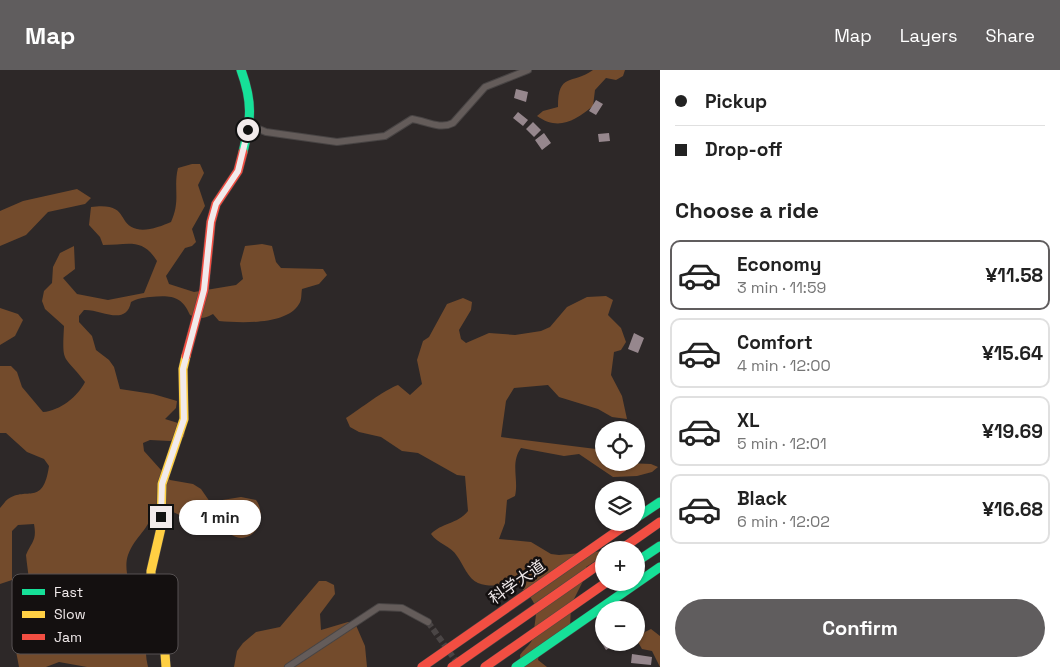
<!DOCTYPE html>
<meta charset="utf-8">
<style>
:root{--surface:#fff;--page:#f6f6f6;--text:#222;--muted:#767676;--line:#e0e0e0;--accent:#605d5e}
body{margin:0;font-family:"Space Grotesk","Noto Sans SC",sans-serif;background:var(--page);color:var(--text);height:100vh;display:flex;flex-direction:column;font-size:19px;white-space:nowrap}
*{box-sizing:border-box;margin:0}
p{font-size:16px;color:var(--muted)}
.icon{flex:none;width:28px;height:28px;fill:none;stroke:currentColor;stroke-width:2;stroke-linecap:round;stroke-linejoin:round}
.map{position:relative;flex:1;overflow:hidden}
.drawer{display:flex;flex-direction:column;background:var(--surface);width:400px}
.drawer>*{flex:none}
.top-card{display:grid;align-content:center;height:110px;padding:0 15px;background:var(--surface)}
.fabs{position:absolute;left:595px;top:351px;display:grid;gap:10px}
.fabs a{display:grid;place-items:center;width:50px;height:50px;border-radius:50%;background:var(--surface);box-shadow:0 1px 4px #0004;font-size:25px}
.end{position:absolute;width:22px;height:22px;margin:-11px;border:6px solid #f1eaeb;background:#111;box-shadow:0 0 0 2px #111}
.from{border-radius:50%}
.bubble{position:absolute;height:35px;border-radius:18px;background:var(--surface);box-shadow:0 1px 4px #0004;font-size:16px;font-weight:800;line-height:35px;text-align:center}
.top-card b{display:flex;align-items:center;gap:18px;height:48px;font-size:19px}
.top-card b+b{border-top:1px solid var(--line)}
.top-card i{width:12px;height:12px;background:var(--text)}
ul{padding:0;list-style:none}
li{display:flex;align-items:center;gap:15px;height:70px;margin:0 10px 8px;padding:0 5px;border:2px solid var(--line);border-radius:10px}
li div{flex:1}
li b{display:block;font-size:19px}
li em{font-style:normal;font-weight:800}
li.on{border-color:var(--accent)}
li>.icon{width:45px;height:45px;stroke-width:1.5}
h2{padding:0 15px;font-size:22px;line-height:60px}
.button{display:flex;gap:10px;margin-top:auto;padding:10px 15px}
.button a{flex:1;height:58px;border-radius:30px;background:var(--accent);color:#fff;font-size:20px;font-weight:800;line-height:58px;text-align:center}
header{display:flex;align-items:center;gap:30px;box-sizing:border-box;height:70px;padding:0 25px;background:var(--accent);color:#fff}
header strong{font-size:24px}
nav{display:flex;gap:28px;margin-inline-start:auto;font-size:18px}
main{display:flex;flex:1;min-height:0}
.map>svg:first-child{display:block}
.forest{fill:#734b2c}
.building{fill:#96878d}
.lines{fill:none;stroke-linecap:round;stroke-linejoin:round}
.street-tunnel{stroke:#4a4545;stroke-width:6;stroke-dasharray:6 3;stroke-linecap:butt}
.street-casing{stroke:#484444;stroke-width:8}
.fast-casing{stroke:#484444;stroke-width:10}
.slow-casing{stroke:#484444;stroke-width:10}
.jam-casing{stroke:#484444;stroke-width:10}
.street{stroke:#645c5a;stroke-width:6}
.fast{stroke:#16e098;stroke-width:9}
.slow{stroke:#ffcf43;stroke-width:9}
.jam{stroke:#f24e42;stroke-width:9}
.route{stroke:#f1eaeb;stroke-width:6}
.labels{text-anchor:middle;dominant-baseline:central;stroke-width:5;stroke-linejoin:round;paint-order:stroke}
.street-label{font-size:16px;fill:#f1eaeb;stroke:#141010}
.key{fill:#141010;stroke:#565152;stroke-width:1}
.key-label{font-size:14px;fill:#f1eaeb}
</style>
<header>
<strong>Map</strong>
<nav><a>Map</a><a>Layers</a><a>Share</a></nav>
</header>
<main>
<div class="map">
<svg width="660" height="597" viewBox="0 0 660 597">
<rect width="100%" height="100%" fill="#2d2828"/>
<path class="forest" d="M 593,0 L 625,0 L 623,6 L 616,10 L 606,8 L 595,20 L 593,36 C 575,51 558,61 537,46 L 543,41 L 558,37 C 558,2 572,15 593,0 Z
M 192,94 L 200,94 L 204,103 L 198,115 L 205,136 L 192,159 L 196,172 L 192,176 L 185,178 L 166,206 L 169,214 L 194,222 L 236,215 L 243,209 L 240,194 L 245,176 L 262,174 L 272,176 L 276,192 L 281,198 L 323,199 L 327,205 L 319,214 L 302,219 C 301,224 302,230 299,234 C 287,255 241,253 219,251 L 213,244 C 204,249 199,249 190,245 C 182,225 169,225 150,227 C 142,228 138,228 131,232 C 126,257 101,239 84,240 L 79,246 L 79,252 L 92,266 L 96,280 L 109,290 L 114,297 L 120,319 L 153,324 L 177,331 L 176,338 L 165,349 L 178,353 L 185,360 L 184,367 L 170,371 L 150,370 L 143,373 L 144,381 L 170,410 L 193,414 L 201,419 L 210,432 L 241,427 L 256,430 C 266,443 259,468 241,468 C 232,467 227,461 220,458 C 214,456 207,456 201,454 C 185,449 171,440 155,434 C 150,461 136,464 128,485 C 124,496 128,514 134,523 C 137,527 142,531 143,536 C 148,556 143,577 148,597 L 87,597 L 59,592 L 46,597 L 19,597 L 15,576 C 39,551 29,516 26,485 C 32,471 37,471 34,454 L 18,455 L 12,461 L 12,510 L 0,514 L 0,438 C 3,435 5,431 8,429 C 27,416 43,437 49,396 L 44,389 L 27,382 L 6,363 L 0,363 L 0,296 L 11,296 L 17,302 L 22,317 L 43,342 C 60,341 78,326 85,312 C 63,283 62,296 64,256 L 45,239 L 42,231 L 44,221 L 52,213 L 53,197 L 60,183 L 74,176 L 75,199 L 63,208 L 77,224 L 108,230 L 144,223 L 157,191 C 142,167 128,175 103,175 L 100,167 L 89,155 L 91,137 C 130,132 116,154 137,159 C 146,162 162,156 171,152 C 181,130 173,118 178,98 Z
M 77,119 L 91,128 L 85,134 L 48,142 L 26,165 L 0,176 L 0,141 L 23,131 Z
M 606,226 L 613,230 L 608,245 L 621,258 L 626,272 L 621,280 L 614,282 L 611,305 L 622,326 L 627,349 L 612,347 L 598,339 L 559,327 L 548,315 L 514,318 L 506,331 L 501,367 L 604,380 L 604,392 L 651,394 L 658,397 L 652,402 L 637,406 L 613,407 L 579,384 L 564,386 L 521,378 C 510,393 519,410 515,426 L 507,430 L 505,453 L 499,469 L 531,472 L 551,484 L 559,485 L 604,481 L 600,488 L 586,497 L 587,503 L 571,535 L 570,558 L 539,584 L 538,590 L 547,597 L 521,597 L 520,585 C 523,580 530,575 532,570 C 533,565 537,543 536,539 C 534,529 523,516 513,515 C 502,514 490,518 478,513 C 468,509 463,494 457,486 C 451,476 438,474 431,464 C 441,453 458,454 468,441 L 465,406 L 457,405 L 418,383 L 402,381 L 381,367 L 359,362 L 350,357 L 346,348 C 360,339 384,320 398,315 L 410,325 L 422,314 L 417,290 L 423,271 L 429,267 L 447,234 L 463,228 L 472,232 L 471,240 L 459,260 L 461,269 L 466,273 L 489,263 L 515,265 L 541,261 L 550,257 L 567,237 L 587,227 Z
M 0,238 L 18,244 L 23,250 L 15,266 L 0,275 Z
M 319,511 L 326,511 L 334,515 L 335,524 L 320,544 L 321,560 L 348,552 L 355,553 L 365,576 L 367,597 L 234,597 L 237,581 L 243,573 L 256,562 L 280,557 Z
M 651,559 L 660,566 L 660,597 L 652,581 L 642,579 L 638,572 L 643,563 Z"/>
<path class="building" d="M 516,19 L 528,22 L 526,32 L 514,28 Z
M 596,30 L 603,34 L 596,45 L 589,41 Z
M 518,42 L 528,50 L 523,56 L 513,48 Z
M 533,52 L 541,60 L 534,67 L 526,59 Z
M 544,63 L 551,73 L 542,80 L 535,70 Z
M 609,63 L 610,71 L 599,72 L 598,64 Z
M 634,263 L 644,268 L 638,283 L 628,279 Z
M 604,568 L 604,572 L 616,574 L 606,580 L 600,570 Z
M 632,584 L 652,587 L 651,595 L 631,593 Z"/>
<g class="lines">
<path class="street-tunnel" d="M 428,552 L 458,594"/>
<g class="street-casing">
<path id="street" d="M 249,55 L 266,62 L 337,72 L 385,66 L 412,49 C 426,51 440,60 453,53 L 485,17 L 528,0
M 288,597 L 379,537 L 402,538 L 428,552"/>
</g>
<g class="fast-casing">
<path id="fast" d="M 241,0 C 253,33 251,49 243,82
M 636,448 L 660,432
M 636,492 L 660,476
M 516,597 L 660,497"/>
</g>
<g class="slow-casing">
<path id="slow" d="M 166,597 L 163,557 L 151,516 L 151,501 L 161,458 L 162,414 L 184,349 L 183,299 L 186,286"/>
</g>
<g class="jam-casing">
<path id="jam" d="M 186,286 L 204,220 L 211,152 L 216,134 L 238,101 L 243,82
M 620,480 L 660,452
M 422,597 L 630,452
M 452,597 L 604,491
M 485,597 L 607,512"/>
</g>
<use href="#street" class="street"/>
<use href="#fast" class="fast"/>
<use href="#slow" class="slow"/>
<use href="#jam" class="jam"/>
</g>
<g class="lines">
<path class="route" d="M 161,447 L 162,414 L 184,349 L 183,299 L 204,220 L 211,152 L 216,134 L 238,101 L 248,60"/>
</g>
<g class="labels">
<g class="street-label">
<text transform="translate(517 512) rotate(-35)">科学大道</text>
</g>
</g>
<rect x="12" y="504" width="166" height="80" rx="8" class="key"/>
<rect x="22" y="519" width="23" height="6" fill="#16e098"/>
<rect x="22" y="541" width="23" height="7" fill="#ffcf43"/>
<rect x="22" y="564" width="23" height="6" fill="#f24e42"/>
<g class="key-label">
<text x="54" y="527">Fast</text>
<text x="54" y="549">Slow</text>
<text x="54" y="572">Jam</text>
</g>
</svg>
<div class="fabs">
<a><svg class="icon" aria-label="locate" viewBox="0 0 24 24"><circle cx="12" cy="12" r="6"/><path d="M12 2v4M12 18v4M2 12h4M18 12h4"/></svg></a>
<a><svg class="icon" aria-label="layers" viewBox="0 0 24 24"><path d="M12 4l9 5-9 5-9-5zM3 14l9 5 9-5"/></svg></a>
<a>+</a>
<a>−</a>
</div>
<i class="end from" style="left:248px;top:60px"></i>
<i class="end" style="left:161px;top:447px"></i>
<div class="bubble" style="left:179px;top:430px;width:82px">1 min</div>
</div>
<section class="drawer">
<div class="top-card">
<b><i class="from"></i>Pickup</b>
<b><i></i>Drop-off</b>
</div>
<h2>Choose a ride</h2>
<ul>
<li class="on"><svg class="icon" aria-label="car" viewBox="0 0 24 24"><path d="M5 17H2v-5l4-1 3-4h7l3 4 3 1v5h-3M9 17h6M6 11h13"/><circle cx="7" cy="17" r="2"/><circle cx="17" cy="17" r="2"/></svg><div><b>Economy</b><p>3 min · 11:59</p></div><em>¥11.58</em></li>
<li><svg class="icon" aria-label="car" viewBox="0 0 24 24"><path d="M5 17H2v-5l4-1 3-4h7l3 4 3 1v5h-3M9 17h6M6 11h13"/><circle cx="7" cy="17" r="2"/><circle cx="17" cy="17" r="2"/></svg><div><b>Comfort</b><p>4 min · 12:00</p></div><em>¥15.64</em></li>
<li><svg class="icon" aria-label="car" viewBox="0 0 24 24"><path d="M5 17H2v-5l4-1 3-4h7l3 4 3 1v5h-3M9 17h6M6 11h13"/><circle cx="7" cy="17" r="2"/><circle cx="17" cy="17" r="2"/></svg><div><b>XL</b><p>5 min · 12:01</p></div><em>¥19.69</em></li>
<li><svg class="icon" aria-label="car" viewBox="0 0 24 24"><path d="M5 17H2v-5l4-1 3-4h7l3 4 3 1v5h-3M9 17h6M6 11h13"/><circle cx="7" cy="17" r="2"/><circle cx="17" cy="17" r="2"/></svg><div><b>Black</b><p>6 min · 12:02</p></div><em>¥16.68</em></li>
</ul>
<div class="button"><a>Confirm</a></div>
</section>
</main>
